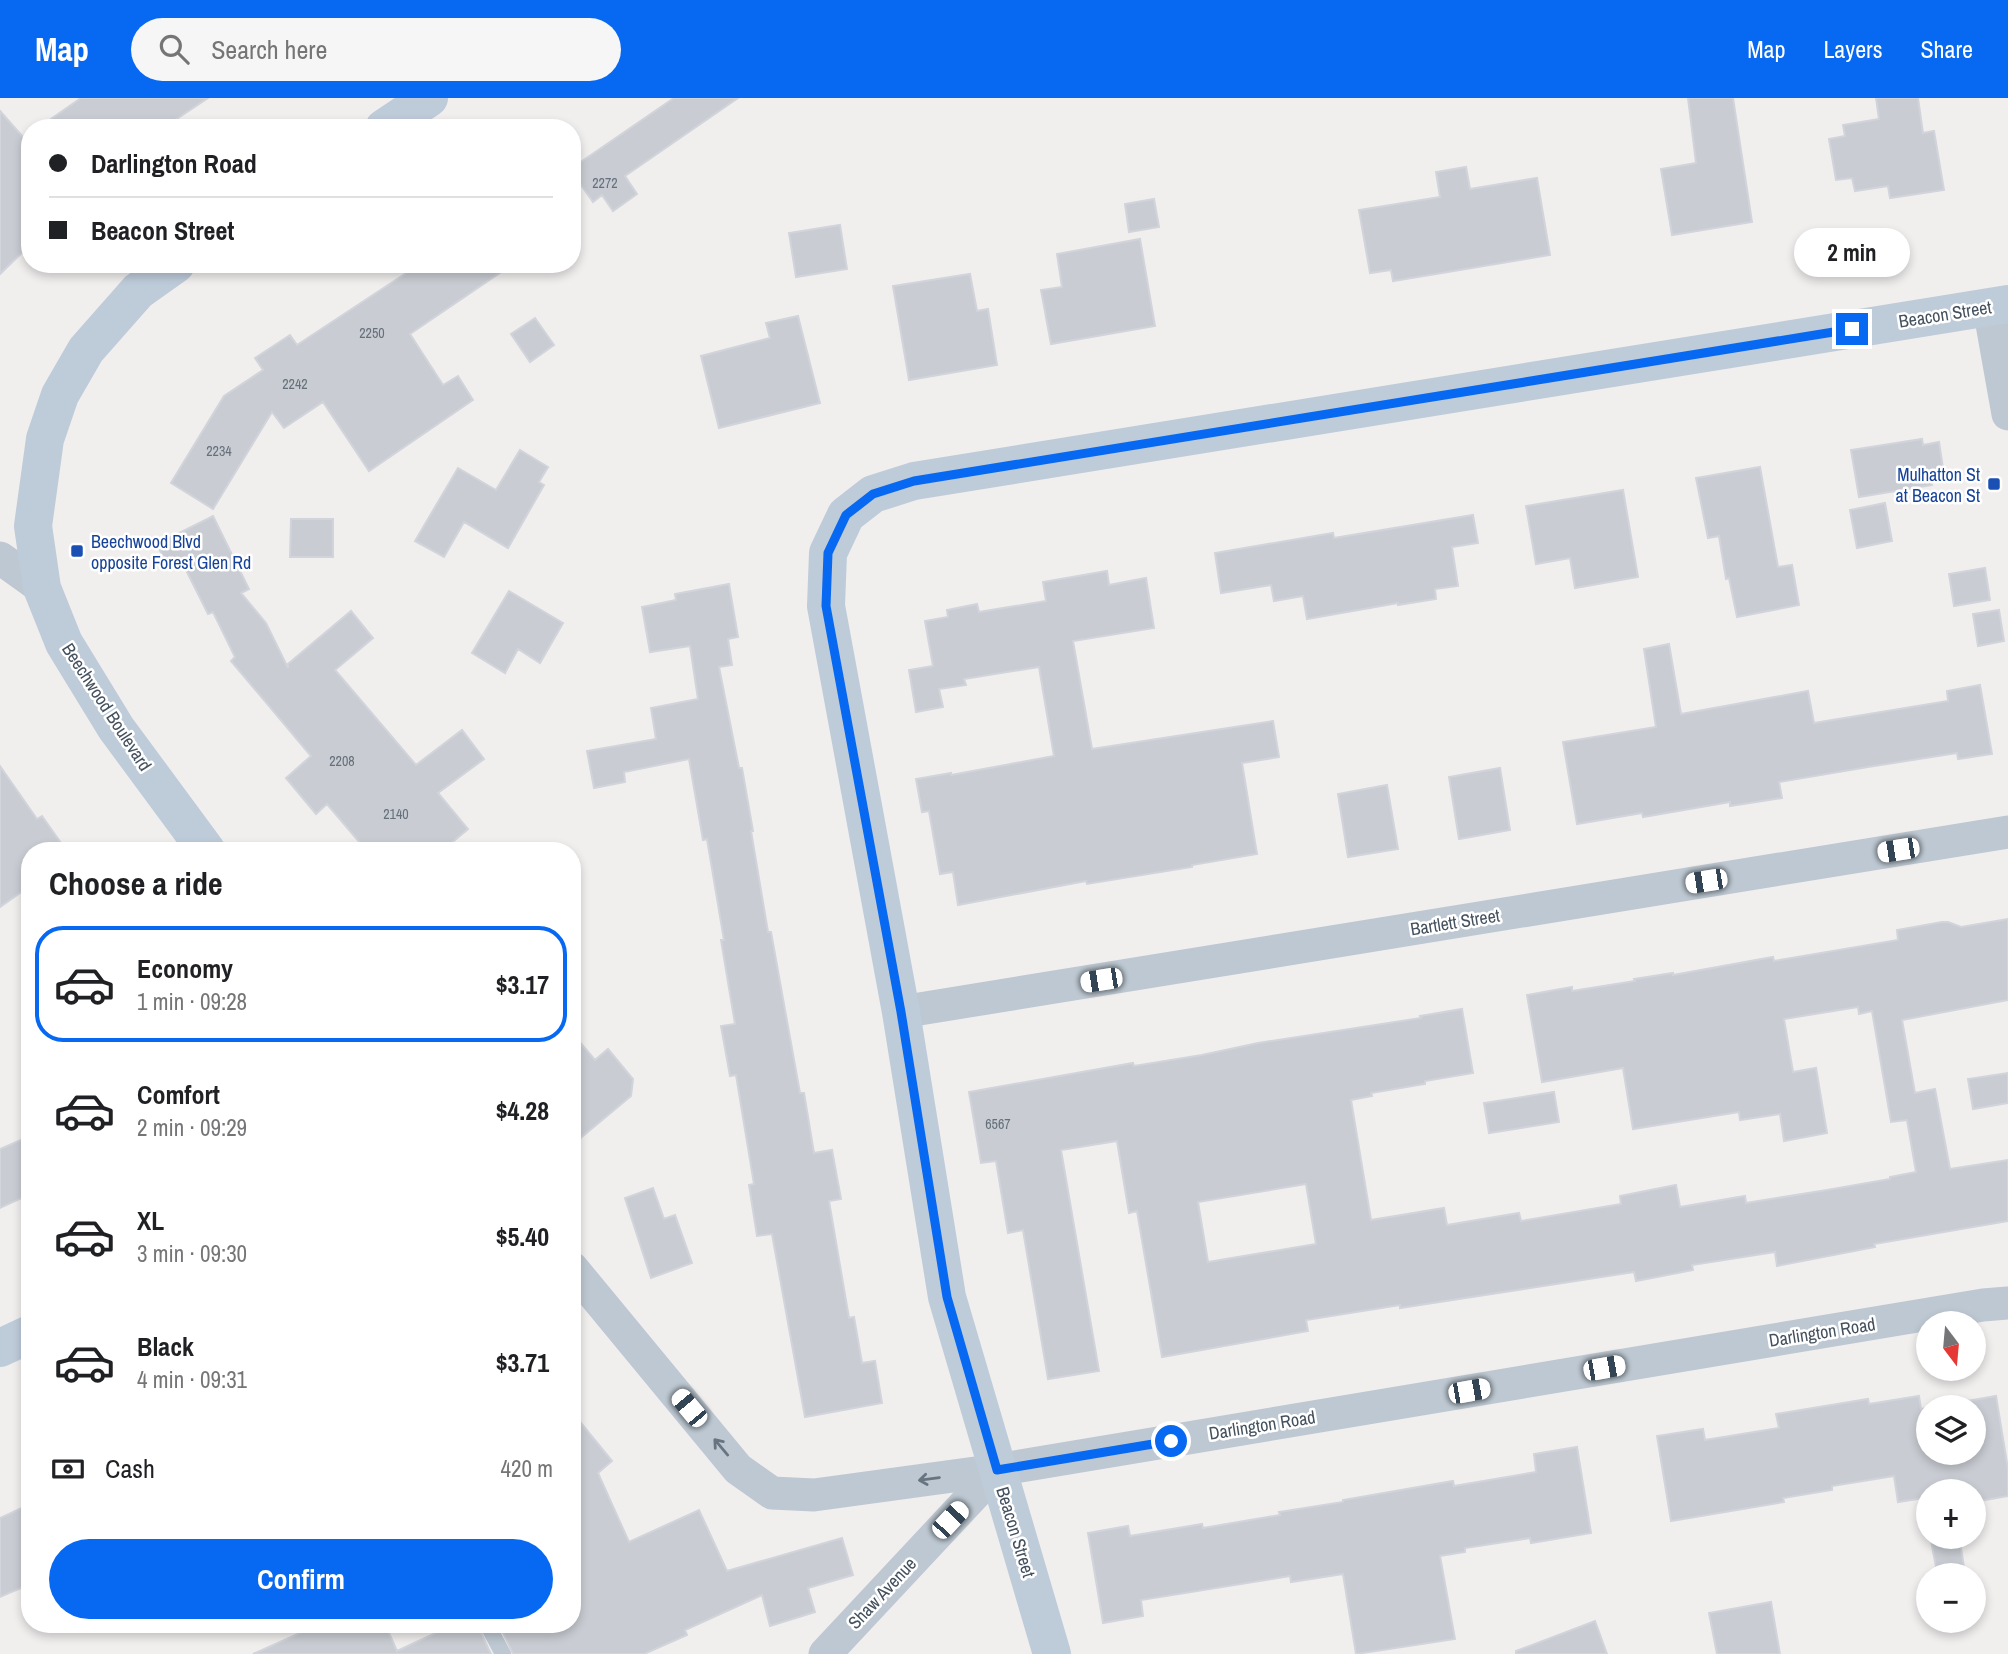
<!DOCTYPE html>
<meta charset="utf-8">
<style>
:root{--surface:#fff;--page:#f6f6f6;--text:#202124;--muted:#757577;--line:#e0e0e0;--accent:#0768f2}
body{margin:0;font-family:"Archivo Narrow",sans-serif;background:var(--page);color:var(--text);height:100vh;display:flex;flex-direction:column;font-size:26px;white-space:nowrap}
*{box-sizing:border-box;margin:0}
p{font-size:23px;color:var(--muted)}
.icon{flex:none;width:38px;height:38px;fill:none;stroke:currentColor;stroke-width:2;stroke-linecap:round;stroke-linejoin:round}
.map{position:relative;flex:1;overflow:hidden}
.side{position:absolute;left:21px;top:744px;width:560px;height:791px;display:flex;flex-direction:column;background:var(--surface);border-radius:28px;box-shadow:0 4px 10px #0003}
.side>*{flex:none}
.hud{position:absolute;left:21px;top:21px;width:560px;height:154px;border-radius:28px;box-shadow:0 4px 10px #0003;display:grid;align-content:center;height:154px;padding:0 28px;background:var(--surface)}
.needle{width:46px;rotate:164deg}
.buttons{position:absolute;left:1916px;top:1213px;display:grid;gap:14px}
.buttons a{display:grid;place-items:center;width:70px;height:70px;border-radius:50%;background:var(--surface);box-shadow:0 4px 10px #0003;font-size:35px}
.end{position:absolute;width:32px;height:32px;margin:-16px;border:9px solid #0768f2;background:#fff;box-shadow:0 0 0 4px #fff}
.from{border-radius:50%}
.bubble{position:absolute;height:49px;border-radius:24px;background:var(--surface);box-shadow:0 4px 10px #0003;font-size:23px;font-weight:800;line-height:49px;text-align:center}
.car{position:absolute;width:21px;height:42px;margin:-21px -10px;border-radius:9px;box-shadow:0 0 5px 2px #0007;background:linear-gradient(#fff 24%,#345 0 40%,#fff 0 76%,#345 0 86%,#fff 0)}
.hud b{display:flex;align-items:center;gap:24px;height:66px;font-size:26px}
.hud b+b{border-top:2px solid var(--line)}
.hud i{width:18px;height:18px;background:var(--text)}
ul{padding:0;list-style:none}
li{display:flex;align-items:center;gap:21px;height:116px;margin:0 14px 10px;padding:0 14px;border:4px solid transparent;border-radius:28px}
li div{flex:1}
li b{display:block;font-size:26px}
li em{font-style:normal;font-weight:800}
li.current{border-color:var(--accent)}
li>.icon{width:63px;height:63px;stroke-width:1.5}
h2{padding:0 28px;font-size:32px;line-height:84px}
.pay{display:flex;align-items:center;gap:18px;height:77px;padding:0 28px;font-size:26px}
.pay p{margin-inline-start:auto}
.action{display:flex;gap:14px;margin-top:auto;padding:14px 28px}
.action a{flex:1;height:80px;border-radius:42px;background:var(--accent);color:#fff;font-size:28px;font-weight:800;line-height:80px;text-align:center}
header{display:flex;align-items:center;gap:42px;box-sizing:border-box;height:98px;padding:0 35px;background:var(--accent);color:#fff}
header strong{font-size:33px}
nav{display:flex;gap:38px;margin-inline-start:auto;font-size:24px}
.search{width:490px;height:63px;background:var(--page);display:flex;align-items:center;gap:18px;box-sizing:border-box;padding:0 24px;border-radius:38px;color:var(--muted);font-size:26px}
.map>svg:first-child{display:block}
.building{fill:#c9cdd3;stroke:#d1d4da;stroke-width:2;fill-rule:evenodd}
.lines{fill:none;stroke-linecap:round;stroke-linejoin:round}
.lane{stroke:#bdc8d2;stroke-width:16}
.street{stroke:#bdc8d2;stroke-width:33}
.secondary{stroke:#becbd9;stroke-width:38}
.oneway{stroke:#687580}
.route{stroke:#0768f2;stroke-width:9}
.transit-dot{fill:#1a4fb4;stroke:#fff;stroke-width:2.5}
.labels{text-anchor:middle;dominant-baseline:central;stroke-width:5;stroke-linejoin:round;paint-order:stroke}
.number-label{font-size:14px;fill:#65707a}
.street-label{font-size:18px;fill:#44515d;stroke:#fff}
.transit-label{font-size:18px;fill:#164399;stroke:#fff;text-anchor:end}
</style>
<header>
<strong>Map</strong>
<div class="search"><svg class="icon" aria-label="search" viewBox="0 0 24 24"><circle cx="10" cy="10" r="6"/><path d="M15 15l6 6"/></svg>Search here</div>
<nav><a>Map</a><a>Layers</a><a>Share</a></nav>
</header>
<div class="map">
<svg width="2008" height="1556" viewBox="0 0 2008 1556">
<rect width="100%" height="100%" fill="#f1eeee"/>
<path class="building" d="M 81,0 L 208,0 L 163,30 L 38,30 Z
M 674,0 L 738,0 L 625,78 L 637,96 L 613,113 L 602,97 L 593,104 L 572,74 L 572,70 Z
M 1688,0 L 1733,0 L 1752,124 L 1672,137 L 1661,71 L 1696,65 Z
M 1876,0 L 1918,0 L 1923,35 L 1934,33 L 1944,92 L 1890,100 L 1888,88 L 1855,93 L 1852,80 L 1836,82 L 1829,41 L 1845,38 L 1843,27 L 1879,21 Z
M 0,13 L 30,47 L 30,147 L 0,176 Z
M 1466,69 L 1470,91 L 1537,80 L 1550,157 L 1393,183 L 1391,172 L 1370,175 L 1359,112 L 1440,99 L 1436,74 Z
M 1154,101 L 1159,129 L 1129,134 L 1125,106 Z
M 840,127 L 847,171 L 796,179 L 789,135 Z
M 1140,141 L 1155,228 L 1051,246 L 1041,192 L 1062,189 L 1057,156 Z
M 420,166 L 513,166 L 410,236 L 443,287 L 458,278 L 473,302 L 369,373 L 323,304 L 284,330 L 272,314 L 213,411 L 171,385 L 224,298 L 263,272 L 255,260 L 290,237 L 297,247 Z
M 970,176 L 977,213 L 988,211 L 997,267 L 909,282 L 893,188 Z
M 798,218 L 820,305 L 719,330 L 701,258 L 770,240 L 766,225 Z
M 535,220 L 554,247 L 530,264 L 511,236 Z
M 1922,341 L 1923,347 L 1939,344 L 1944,377 L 1930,380 L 1932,387 L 1859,399 L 1851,352 Z
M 520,352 L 548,369 L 539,384 L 544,387 L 508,450 L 464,424 L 444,459 L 415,443 L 458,370 L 496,392 Z
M 1760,369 L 1778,469 L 1792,467 L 1799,507 L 1737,519 L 1729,480 L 1726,481 L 1719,438 L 1708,440 L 1696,380 Z
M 1623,392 L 1638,479 L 1575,490 L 1570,460 L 1536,466 L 1526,408 Z
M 1885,405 L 1892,443 L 1857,450 L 1850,412 Z
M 1473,417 L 1478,445 L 1452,449 L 1458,488 L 1435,491 L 1436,501 L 1398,507 L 1398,505 L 1307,521 L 1303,498 L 1274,503 L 1271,487 L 1221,495 L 1215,455 L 1333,435 L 1334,440 Z
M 213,418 L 249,491 L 241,495 L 266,525 L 288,570 L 288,566 L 351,513 L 373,540 L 335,572 L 416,667 L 462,632 L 484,661 L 438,695 L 468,731 L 443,752 L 366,752 L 327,706 L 316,716 L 286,680 L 311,658 L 231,563 L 235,559 L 213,514 L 208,516 L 182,464 L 168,470 L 157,446 Z
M 291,421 L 333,421 L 333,459 L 290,459 Z
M 1985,470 L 1990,502 L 1954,508 L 1949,476 Z
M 1107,473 L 1109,487 L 1146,480 L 1154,530 L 1073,543 L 1092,651 L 1273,623 L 1279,659 L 1242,665 L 1257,756 L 1192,767 L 1192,769 L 1087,786 L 1086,783 L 958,807 L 953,774 L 940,776 L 929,713 L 922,714 L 916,681 L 951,675 L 951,677 L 1054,658 L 1039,569 L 964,581 L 966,587 L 939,591 L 943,609 L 916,614 L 909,572 L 933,568 L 925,523 L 948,519 L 947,512 L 977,506 L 979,514 L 1046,503 L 1043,484 Z
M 729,486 L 738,539 L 728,541 L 732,567 L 719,569 L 739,670 L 742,670 L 753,733 L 751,733 L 768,834 L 771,834 L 800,995 L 804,995 L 814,1055 L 832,1052 L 841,1101 L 829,1103 L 849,1220 L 854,1219 L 862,1265 L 875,1263 L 882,1305 L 805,1319 L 772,1136 L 757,1138 L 749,1087 L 754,1086 L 736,977 L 730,978 L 721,928 L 735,926 L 721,842 L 724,842 L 707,741 L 703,742 L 689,661 L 624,674 L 625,684 L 594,690 L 587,653 L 656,641 L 651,610 L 698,601 L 690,548 L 650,554 L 642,509 L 676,502 L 675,496 Z
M 509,493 L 563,525 L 540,565 L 518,551 L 505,575 L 472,555 Z
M 1999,512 L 2004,543 L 1978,548 L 1973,516 Z
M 1669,546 L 1681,616 L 1808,593 L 1814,625 L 1948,603 L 1947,593 L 1980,587 L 1992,656 L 1958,661 L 1957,655 L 1868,669 L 1779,684 L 1782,700 L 1730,708 L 1730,704 L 1643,719 L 1642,715 L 1577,726 L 1563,644 L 1656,629 L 1644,551 Z
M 0,668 L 37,721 L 42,718 L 66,752 L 30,752 L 30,788 L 0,809 Z
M 1500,670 L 1510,732 L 1459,741 L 1449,679 Z
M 1387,687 L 1398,751 L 1348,759 L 1338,696 Z
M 2008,821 L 2008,902 L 1902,922 L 1915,995 L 1935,991 L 1950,1071 L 2008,1062 L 2008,1123 L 1874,1146 L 1875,1149 L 1777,1168 L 1775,1154 L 1692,1167 L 1693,1172 L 1636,1183 L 1634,1174 L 1400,1210 L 1400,1207 L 1306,1222 L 1308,1233 L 1162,1259 L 1137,1113 L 1129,1115 L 1117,1043 L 1061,1052 L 1099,1273 L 1048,1281 L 1023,1132 L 1008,1135 L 996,1063 L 981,1065 L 969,994 L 1133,965 L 1134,968 L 1202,957 L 1258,945 L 1421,920 L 1420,918 L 1462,911 L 1473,975 L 1425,983 L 1425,986 L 1371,995 L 1372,998 L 1351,1002 L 1371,1122 L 1444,1110 L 1447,1127 L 1519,1115 L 1521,1123 L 1621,1106 L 1620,1098 L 1676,1087 L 1680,1109 L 1745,1098 L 1746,1105 L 1827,1092 L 1890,1081 L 1890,1079 L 1916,1074 L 1907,1022 L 1891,1024 L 1872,913 L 1859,916 L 1858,909 L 1784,921 L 1793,974 L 1816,970 L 1827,1035 L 1784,1043 L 1780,1016 L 1740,1022 L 1739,1014 L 1633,1031 L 1623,970 L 1542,984 L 1527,897 L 1572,889 L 1572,893 L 1635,883 L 1634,881 L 1673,875 L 1673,877 L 1773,859 L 1774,863 L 1898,842 L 1897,832 L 1942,824 L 1948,824 L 1961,829 ZM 1306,1086 L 1316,1146 L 1208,1164 L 1198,1104 Z
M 572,935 L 595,962 L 608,951 L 633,981 L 631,998 L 572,1047 Z
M 2008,975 L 2008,1005 L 1973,1011 L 1968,981 Z
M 1554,994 L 1559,1024 L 1489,1035 L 1484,1005 Z
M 30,1038 L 30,1096 L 0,1110 L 0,1051 Z
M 653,1090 L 664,1121 L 675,1117 L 692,1165 L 651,1180 L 625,1100 Z
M 1919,1298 L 1921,1311 L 1928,1310 L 1928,1354 L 1974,1354 L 1974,1309 L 1933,1309 L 1996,1298 L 2008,1371 L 2008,1398 L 1974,1404 L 1974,1393 L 1928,1393 L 1928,1428 L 1924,1400 L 1898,1404 L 1894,1378 L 1832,1388 L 1832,1392 L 1783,1400 L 1784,1404 L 1671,1423 L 1657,1338 L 1703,1331 L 1705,1342 L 1779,1330 L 1776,1316 L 1868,1301 L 1869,1306 Z
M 572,1314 L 612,1363 L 598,1375 L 629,1444 L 699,1412 L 727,1473 L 842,1440 L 853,1477 L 808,1490 L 815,1514 L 770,1528 L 762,1497 L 685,1532 L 687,1537 L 644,1556 L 513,1556 L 499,1526 L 572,1526 Z
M 1577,1349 L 1591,1435 L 1531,1445 L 1530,1440 L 1465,1450 L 1465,1454 L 1440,1458 L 1455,1541 L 1356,1556 L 1343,1476 L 1291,1484 L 1290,1478 L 1141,1502 L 1143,1518 L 1103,1525 L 1088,1435 L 1128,1428 L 1130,1438 L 1202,1426 L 1203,1430 L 1280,1417 L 1279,1414 L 1343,1404 L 1343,1402 L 1453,1383 L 1454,1388 L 1536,1374 L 1534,1356 Z
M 30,1406 L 30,1486 L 0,1499 L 0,1420 Z
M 1930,1438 L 1959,1438 L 1965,1475 L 1936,1469 Z
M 1771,1504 L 1780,1556 L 1717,1556 L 1709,1515 Z
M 1595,1523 L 1607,1556 L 1516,1556 L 1516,1553 Z
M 320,1526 L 385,1526 L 397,1553 L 455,1526 L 477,1526 L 491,1556 L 253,1556 Z"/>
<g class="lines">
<path class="lane" d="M 487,1526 L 503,1556"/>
<path class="street" d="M 1989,209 L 2008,316
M 0,460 L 42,490
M 901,914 L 2008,734
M 572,1170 L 738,1371 L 772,1395 L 814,1397 L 997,1372 L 1983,1207 L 2008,1205
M 825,1556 L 997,1372"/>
<path class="secondary" d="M 384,30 L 429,0
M 176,166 L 138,193 L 86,252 L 60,297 L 45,341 L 33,428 L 42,490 L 64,545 L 116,630 L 206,752
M 0,1250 L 30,1236
M 1052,1556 L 947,1199 L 901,914 L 826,508 L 828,455 L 846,417 L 873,396 L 914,383 L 2008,206"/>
</g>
<defs><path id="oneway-shaft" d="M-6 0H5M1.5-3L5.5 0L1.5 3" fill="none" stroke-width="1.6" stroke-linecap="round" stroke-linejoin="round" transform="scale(1.75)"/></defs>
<g class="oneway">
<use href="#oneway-shaft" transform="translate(721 1349) rotate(-130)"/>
<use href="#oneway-shaft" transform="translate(929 1381) rotate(172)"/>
</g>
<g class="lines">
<path class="route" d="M 1171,1343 L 997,1372 L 947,1199 L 901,914 L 826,508 L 828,455 L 846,417 L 873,396 L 914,383 L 1852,231"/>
</g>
<g class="transit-dot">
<rect x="1987" y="379" width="14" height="14" rx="3.5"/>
<rect x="70" y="446" width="14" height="14" rx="3.5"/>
</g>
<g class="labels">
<g class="number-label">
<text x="605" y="85">2272</text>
<text x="372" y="235">2250</text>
<text x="295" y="286">2242</text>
<text x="219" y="353">2234</text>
<text x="342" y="663">2208</text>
<text x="396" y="716">2140</text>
<text x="998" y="1026">6567</text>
</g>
<g class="street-label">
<text transform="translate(1945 216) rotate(-9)">Beacon Street</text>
<text transform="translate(107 609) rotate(57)">Beechwood Boulevard</text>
<text transform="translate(1455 824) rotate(-9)">Bartlett Street</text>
<text transform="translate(1822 1234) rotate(-9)">Darlington Road</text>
<text transform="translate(1262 1327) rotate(-9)">Darlington Road</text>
<text transform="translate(1016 1434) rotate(73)">Beacon Street</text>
<text transform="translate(882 1495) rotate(-47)">Shaw Avenue</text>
</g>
<g class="transit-label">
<text x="1980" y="376">Mulhatton St<tspan x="1980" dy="21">at Beacon St</tspan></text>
<text x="91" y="443" text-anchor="start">Beechwood Blvd<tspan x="91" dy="21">opposite Forest Glen Rd</tspan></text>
</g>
</g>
</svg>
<div class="buttons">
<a><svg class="needle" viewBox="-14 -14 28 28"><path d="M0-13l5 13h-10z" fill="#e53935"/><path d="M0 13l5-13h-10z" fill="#757577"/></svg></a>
<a><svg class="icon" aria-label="layers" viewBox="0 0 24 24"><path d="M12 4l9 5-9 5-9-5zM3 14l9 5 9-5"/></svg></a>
<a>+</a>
<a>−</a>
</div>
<i class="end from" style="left:1171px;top:1343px"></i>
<i class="end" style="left:1852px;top:231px"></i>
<div class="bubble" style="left:1794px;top:130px;width:116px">2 min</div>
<i class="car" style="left:1898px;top:752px;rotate:261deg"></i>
<i class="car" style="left:1706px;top:783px;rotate:261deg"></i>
<i class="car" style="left:1101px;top:882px;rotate:261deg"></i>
<i class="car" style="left:1604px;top:1270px;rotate:80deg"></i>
<i class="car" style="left:1469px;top:1293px;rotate:80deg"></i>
<i class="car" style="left:689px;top:1310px;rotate:320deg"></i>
<i class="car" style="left:950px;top:1422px;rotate:43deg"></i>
<div class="hud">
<b><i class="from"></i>Darlington Road</b>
<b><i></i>Beacon Street</b>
</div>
<section class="side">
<h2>Choose a ride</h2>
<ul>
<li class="current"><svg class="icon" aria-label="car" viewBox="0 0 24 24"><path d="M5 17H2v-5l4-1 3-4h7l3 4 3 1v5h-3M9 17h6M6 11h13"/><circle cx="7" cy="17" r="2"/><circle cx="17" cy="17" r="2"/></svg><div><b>Economy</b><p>1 min · 09:28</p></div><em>$3.17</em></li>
<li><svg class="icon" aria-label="car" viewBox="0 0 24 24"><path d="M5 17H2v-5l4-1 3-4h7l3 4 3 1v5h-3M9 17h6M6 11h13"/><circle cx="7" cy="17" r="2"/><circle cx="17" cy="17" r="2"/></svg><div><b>Comfort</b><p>2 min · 09:29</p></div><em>$4.28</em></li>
<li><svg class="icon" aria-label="car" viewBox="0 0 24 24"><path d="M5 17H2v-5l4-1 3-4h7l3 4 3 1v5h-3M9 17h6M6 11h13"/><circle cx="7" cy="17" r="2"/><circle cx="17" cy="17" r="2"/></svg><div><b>XL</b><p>3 min · 09:30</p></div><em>$5.40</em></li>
<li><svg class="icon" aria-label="car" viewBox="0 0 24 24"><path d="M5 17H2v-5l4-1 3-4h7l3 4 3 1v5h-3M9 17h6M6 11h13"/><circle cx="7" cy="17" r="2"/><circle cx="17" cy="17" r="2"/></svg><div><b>Black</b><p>4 min · 09:31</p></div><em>$3.71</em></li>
</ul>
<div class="pay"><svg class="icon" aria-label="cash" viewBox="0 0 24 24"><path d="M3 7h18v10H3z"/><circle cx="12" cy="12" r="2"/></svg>Cash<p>420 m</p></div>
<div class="action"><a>Confirm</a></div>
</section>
</div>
